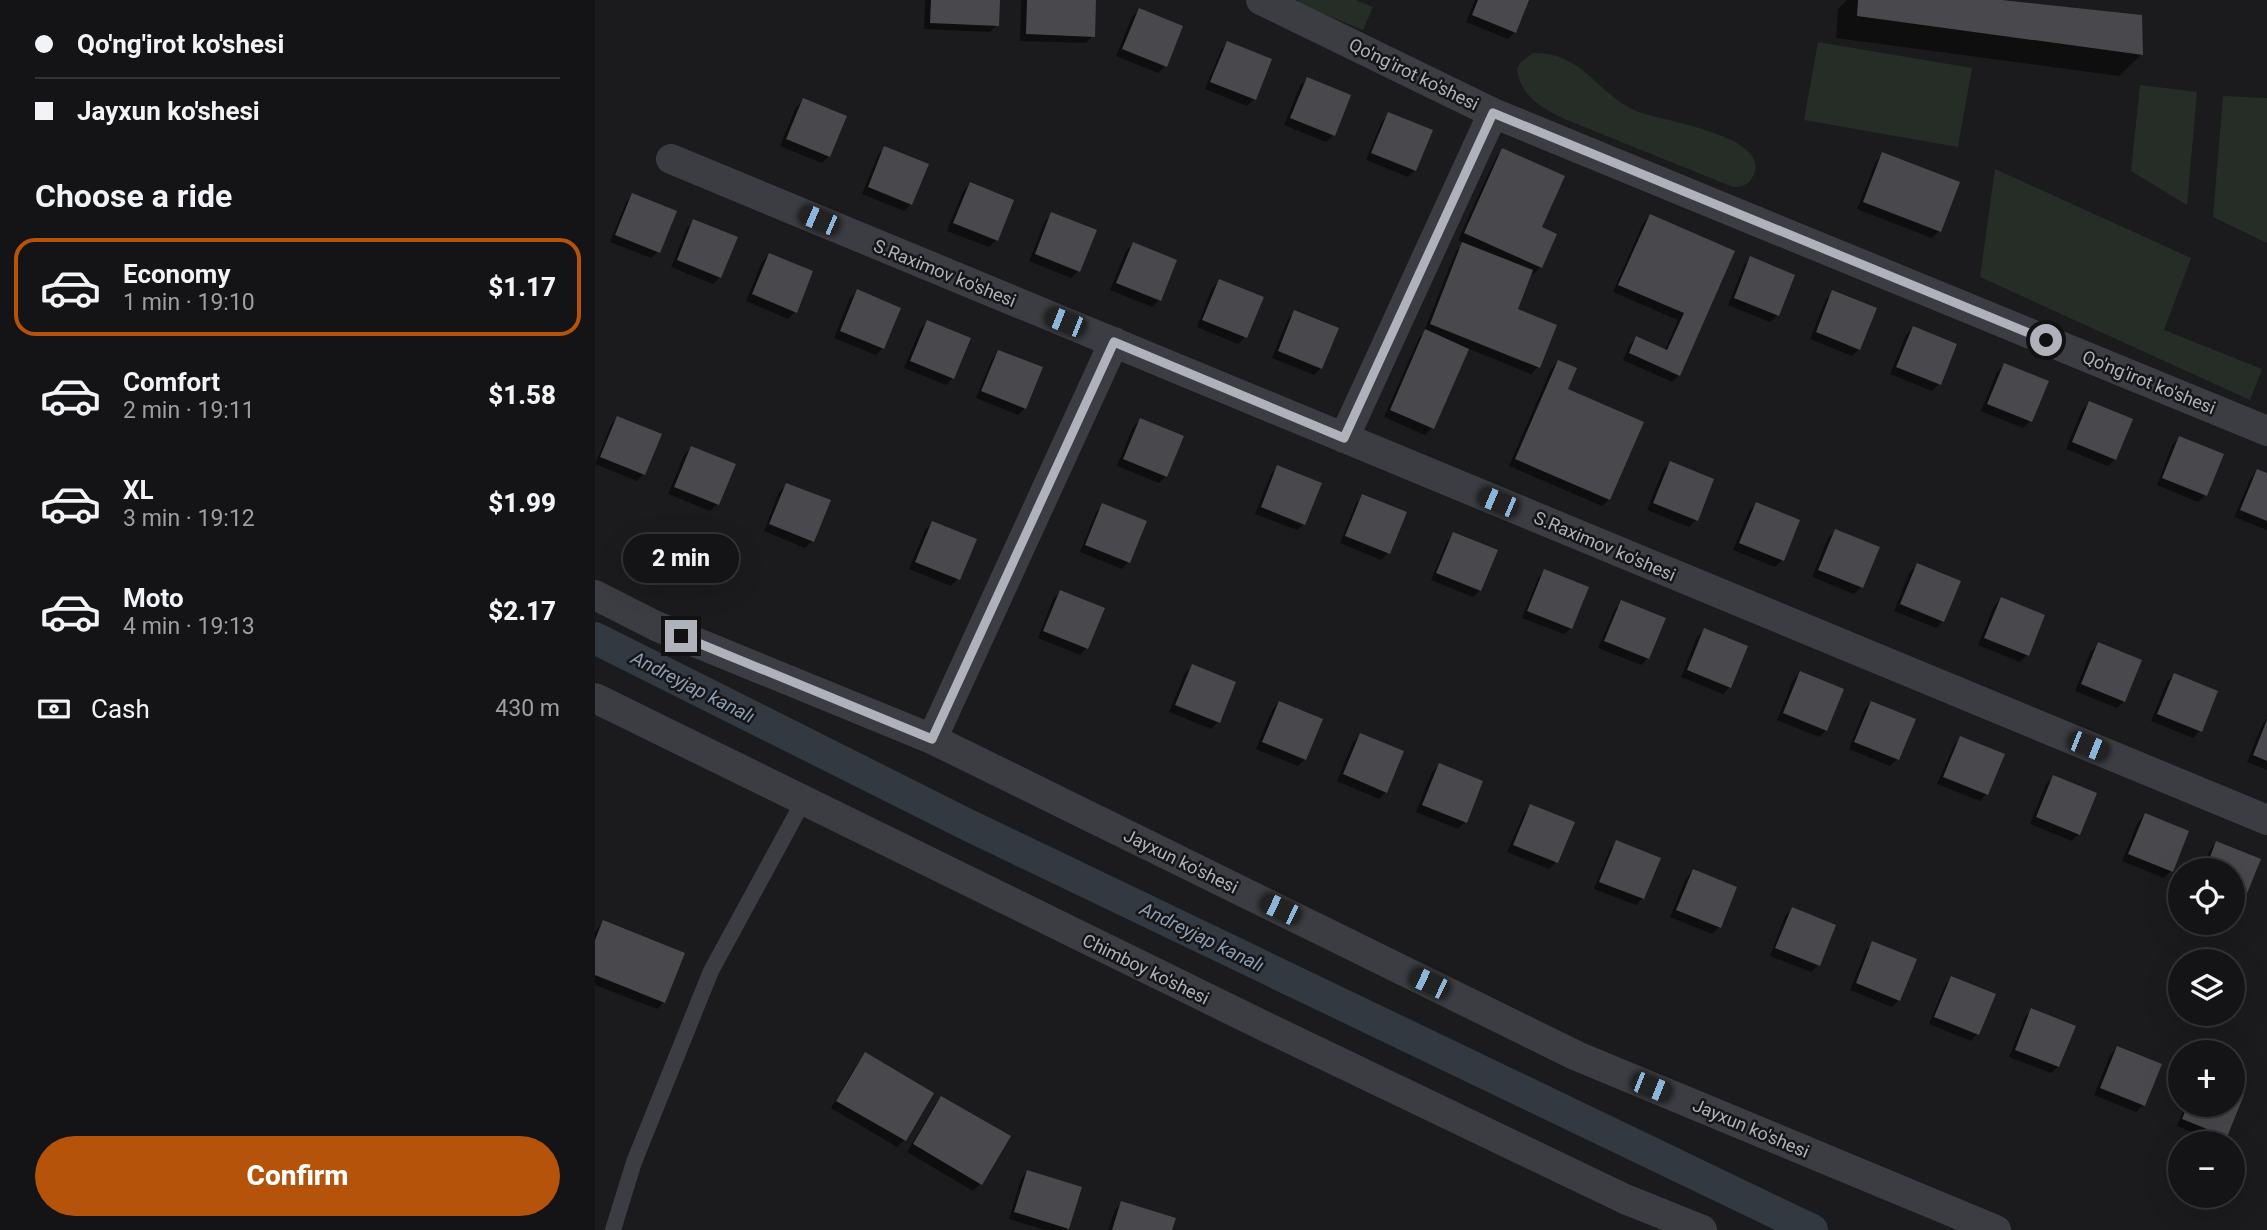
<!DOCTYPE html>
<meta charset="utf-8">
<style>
:root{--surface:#141416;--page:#212123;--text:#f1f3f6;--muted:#9d9ea1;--line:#333335;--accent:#b45309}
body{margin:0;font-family:Roboto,sans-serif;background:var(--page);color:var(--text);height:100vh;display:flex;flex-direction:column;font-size:26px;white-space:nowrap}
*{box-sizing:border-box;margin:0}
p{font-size:23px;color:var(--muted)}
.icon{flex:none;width:38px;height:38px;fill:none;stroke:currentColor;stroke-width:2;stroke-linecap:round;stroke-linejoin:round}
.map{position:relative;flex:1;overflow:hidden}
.drawer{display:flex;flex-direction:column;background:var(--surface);width:595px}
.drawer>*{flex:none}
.guide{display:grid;align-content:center;height:154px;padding:0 35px;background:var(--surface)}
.tools{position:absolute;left:1573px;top:858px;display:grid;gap:14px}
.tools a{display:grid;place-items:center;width:77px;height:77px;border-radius:50%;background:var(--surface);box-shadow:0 7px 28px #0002,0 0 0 2px var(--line);font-size:35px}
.end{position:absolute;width:32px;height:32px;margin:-16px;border:9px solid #afb2bb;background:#111;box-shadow:0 0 0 4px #111}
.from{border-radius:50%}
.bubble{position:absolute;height:49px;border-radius:24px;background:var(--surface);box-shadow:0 7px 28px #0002,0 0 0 2px var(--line);font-size:23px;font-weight:800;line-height:49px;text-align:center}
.car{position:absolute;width:21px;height:42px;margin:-21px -10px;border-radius:9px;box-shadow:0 0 5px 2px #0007;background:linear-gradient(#222 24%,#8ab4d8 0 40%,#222 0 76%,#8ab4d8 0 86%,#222 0)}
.guide b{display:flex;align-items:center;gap:24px;height:66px;font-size:26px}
.guide b+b{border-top:2px solid var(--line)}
.guide i{width:18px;height:18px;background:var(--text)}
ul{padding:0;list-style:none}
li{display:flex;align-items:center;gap:21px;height:98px;margin:0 14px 10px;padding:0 21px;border:4px solid transparent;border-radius:21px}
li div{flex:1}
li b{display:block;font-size:26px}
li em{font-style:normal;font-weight:800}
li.current{border-color:var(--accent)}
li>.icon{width:63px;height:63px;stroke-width:1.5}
h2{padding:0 35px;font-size:32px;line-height:84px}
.pay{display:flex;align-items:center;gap:18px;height:77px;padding:0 35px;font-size:26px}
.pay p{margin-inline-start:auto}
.primary-button{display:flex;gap:14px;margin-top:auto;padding:14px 35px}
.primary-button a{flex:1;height:80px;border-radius:42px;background:var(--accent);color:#fff;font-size:28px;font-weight:800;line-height:80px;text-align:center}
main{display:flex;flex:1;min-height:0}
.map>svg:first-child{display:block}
.green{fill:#252d26}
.shadow{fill:#0007}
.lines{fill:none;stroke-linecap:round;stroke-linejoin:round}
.canal{stroke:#323940;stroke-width:32}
.building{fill:#48484d}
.lane{stroke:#3c3d42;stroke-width:16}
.street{stroke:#3c3d42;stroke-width:30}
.route{stroke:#afb2bb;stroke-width:9}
.labels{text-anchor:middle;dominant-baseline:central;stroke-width:5;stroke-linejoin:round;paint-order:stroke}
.street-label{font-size:18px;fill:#afb2bb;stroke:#161618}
.water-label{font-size:19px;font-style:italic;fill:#8a9db2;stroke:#161618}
</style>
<main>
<section class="drawer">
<div class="guide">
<b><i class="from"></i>Qo'ng'irot ko'shesi</b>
<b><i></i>Jayxun ko'shesi</b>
</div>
<h2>Choose a ride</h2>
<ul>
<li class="current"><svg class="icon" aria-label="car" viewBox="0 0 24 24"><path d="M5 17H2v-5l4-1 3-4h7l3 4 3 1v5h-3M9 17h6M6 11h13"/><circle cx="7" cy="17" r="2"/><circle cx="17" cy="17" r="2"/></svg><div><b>Economy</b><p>1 min · 19:10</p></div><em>$1.17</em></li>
<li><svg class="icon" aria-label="car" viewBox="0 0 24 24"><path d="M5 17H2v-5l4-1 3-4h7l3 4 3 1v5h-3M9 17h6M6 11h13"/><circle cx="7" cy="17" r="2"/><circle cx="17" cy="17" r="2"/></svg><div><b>Comfort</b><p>2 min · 19:11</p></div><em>$1.58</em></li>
<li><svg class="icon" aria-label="car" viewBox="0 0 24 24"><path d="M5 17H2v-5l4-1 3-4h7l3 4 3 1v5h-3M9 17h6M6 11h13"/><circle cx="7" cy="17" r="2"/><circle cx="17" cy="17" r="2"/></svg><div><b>XL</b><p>3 min · 19:12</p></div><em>$1.99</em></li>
<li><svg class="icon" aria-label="car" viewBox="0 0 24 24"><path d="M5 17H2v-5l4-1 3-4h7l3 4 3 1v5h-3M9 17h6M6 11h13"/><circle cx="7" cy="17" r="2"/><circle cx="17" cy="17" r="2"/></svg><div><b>Moto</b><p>4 min · 19:13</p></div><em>$2.17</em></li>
</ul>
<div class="pay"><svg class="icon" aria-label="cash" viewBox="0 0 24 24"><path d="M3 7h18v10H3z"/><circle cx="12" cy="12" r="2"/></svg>Cash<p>430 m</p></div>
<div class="primary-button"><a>Confirm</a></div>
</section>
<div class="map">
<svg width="1672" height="1230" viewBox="0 0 1672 1230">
<rect width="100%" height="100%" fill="#1b1b1d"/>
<path class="green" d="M 703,0 L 761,0 L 778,7 L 768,30 L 702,3 Z
M 1223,42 L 1377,68 L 1363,147 L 1209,120 Z
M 938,53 C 987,52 1001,92 1039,110 C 1062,121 1183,135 1157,178 C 1152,186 1146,187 1138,187 L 967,118 C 944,106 926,96 922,69 L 926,62 Z
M 1545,85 L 1602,92 L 1592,205 L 1536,171 Z
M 1628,96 L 1672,98 L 1672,243 L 1618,217 Z
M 1400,169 L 1596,258 L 1569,330 L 1667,369 L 1655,400 L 1385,277 Z"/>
<path class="shadow" d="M 330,0 L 403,0 L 402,25 L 395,32 L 329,29 Z
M 426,0 L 499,0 L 498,36 L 491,43 L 425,41 Z
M 880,0 L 933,0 L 920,32 L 913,39 L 871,22 Z
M 1252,0 L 1390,0 L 1547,54 L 1524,76 L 1241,38 L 1243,9 Z
M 544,10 L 570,66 L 563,73 L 521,56 L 537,17 Z
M 633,43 L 675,60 L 659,99 L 652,106 L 610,89 L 626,50 Z
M 712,79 L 738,135 L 731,142 L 689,125 L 705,86 Z
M 208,100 L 234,156 L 227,163 L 185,146 L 201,107 Z
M 794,114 L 820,170 L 813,177 L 771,160 L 787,121 Z
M 290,148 L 316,204 L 309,211 L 267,194 L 283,155 Z
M 908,150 L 944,228 L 946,267 L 939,274 L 936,272 L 920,310 L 943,367 L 936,374 L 872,348 L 837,428 L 830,435 L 789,417 L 824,338 L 831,331 L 829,331 L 861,251 L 869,243 L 863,240 L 901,157 Z
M 1288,154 L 1344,231 L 1337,238 L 1262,209 L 1281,161 Z
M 375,184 L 417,201 L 401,240 L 394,247 L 352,231 L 368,191 Z
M 38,195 L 63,252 L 56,258 L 15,242 L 31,202 Z
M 457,214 L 483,271 L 476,278 L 434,261 L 450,221 Z
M 1055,216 L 1138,252 L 1084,375 L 1077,382 L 1028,360 L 1034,345 L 1041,338 L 1070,350 L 1083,320 L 1018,292 L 1048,223 Z
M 99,221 L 125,277 L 118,284 L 76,267 L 92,228 Z
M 538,244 L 564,300 L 557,307 L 515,290 L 531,251 Z
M 174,255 L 200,312 L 193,319 L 151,301 L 167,262 Z
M 1156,258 L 1182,315 L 1175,322 L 1133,305 L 1149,265 Z
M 624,281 L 667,298 L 650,337 L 643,344 L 602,327 L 617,288 Z
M 262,291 L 288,348 L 281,355 L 239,338 L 255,298 Z
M 1238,293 L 1264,349 L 1257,356 L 1215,339 L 1231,299 Z
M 700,312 L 726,368 L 719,375 L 677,358 L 693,319 Z
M 332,322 L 358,378 L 351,385 L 309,368 L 325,329 Z
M 1318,328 L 1344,384 L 1337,391 L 1295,374 L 1311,335 Z
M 404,352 L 430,408 L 423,415 L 381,398 L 397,359 Z
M 963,362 L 970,390 L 1014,499 L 1007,506 L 914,466 L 956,369 Z
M 1409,365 L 1435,421 L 1428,428 L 1386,411 L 1402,372 Z
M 1494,403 L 1520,459 L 1513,466 L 1471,449 L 1487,410 Z
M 22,418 L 49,474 L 42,481 L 0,464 L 16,425 Z
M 545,420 L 571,476 L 564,483 L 522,466 L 538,427 Z
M 1584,438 L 1610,495 L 1603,502 L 1562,485 L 1577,445 Z
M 96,448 L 122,504 L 115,511 L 73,494 L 89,455 Z
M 1075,463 L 1101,520 L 1094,527 L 1052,510 L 1068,470 Z
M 683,467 L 709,524 L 702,530 L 660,514 L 676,474 Z
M 1662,471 L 1672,474 L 1672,530 L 1639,517 L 1656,478 Z
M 191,485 L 217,541 L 210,548 L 169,531 L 184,492 Z
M 768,496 L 793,553 L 786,560 L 745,543 L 761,503 Z
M 1161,504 L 1187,560 L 1180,567 L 1138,550 L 1154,511 Z
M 508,505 L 533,562 L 527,569 L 485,552 L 501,512 Z
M 337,523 L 363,579 L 356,586 L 314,569 L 330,530 Z
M 1240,531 L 1282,548 L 1266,587 L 1259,594 L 1217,577 L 1233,538 Z
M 859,534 L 885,590 L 878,597 L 836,580 L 852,541 Z
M 1322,565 L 1348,621 L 1341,628 L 1299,611 L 1315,572 Z
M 950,571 L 976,628 L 969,634 L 927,618 L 943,578 Z
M 465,592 L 491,648 L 485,655 L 443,638 L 458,599 Z
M 1406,599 L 1432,655 L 1425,662 L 1383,645 L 1399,606 Z
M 1027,602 L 1053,658 L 1046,665 L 1003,648 L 1020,609 Z
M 1109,630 L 1135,687 L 1128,694 L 1086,677 L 1102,637 Z
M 1503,645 L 1529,701 L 1522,708 L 1480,691 L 1496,651 Z
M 597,666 L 623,722 L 616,729 L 574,712 L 590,673 Z
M 1205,673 L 1231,730 L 1224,737 L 1182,720 L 1198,680 Z
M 1579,675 L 1621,692 L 1605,731 L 1598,738 L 1556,721 L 1572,682 Z
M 684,703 L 710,759 L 703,766 L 661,749 L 677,710 Z
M 1276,703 L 1302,759 L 1295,766 L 1254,749 L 1269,710 Z
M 1672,719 L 1672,770 L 1652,762 L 1668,723 Z
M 765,735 L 791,792 L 784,799 L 742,781 L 758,742 Z
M 1365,738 L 1391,794 L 1385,801 L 1342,784 L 1359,745 Z
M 844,765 L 870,822 L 863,829 L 821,812 L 837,772 Z
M 1458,778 L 1484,834 L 1477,841 L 1435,824 L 1451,784 Z
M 936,806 L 961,862 L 954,869 L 912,852 L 929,813 Z
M 1550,815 L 1592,832 L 1576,871 L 1569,878 L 1527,861 L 1543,822 Z
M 1022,842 L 1048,898 L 1041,905 L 999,889 L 1015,849 Z
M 1621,843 L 1664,860 L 1648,900 L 1641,907 L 1638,905 L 1638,870 L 1607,870 L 1615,850 Z
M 1098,871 L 1124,927 L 1117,934 L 1075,917 L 1091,878 Z
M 1197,909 L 1239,926 L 1223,965 L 1216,972 L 1175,956 L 1190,916 Z
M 8,922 L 69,1002 L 62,1009 L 0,985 L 0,932 Z
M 1278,944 L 1304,1000 L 1297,1007 L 1255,990 L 1271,950 Z
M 1357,978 L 1382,1034 L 1376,1041 L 1334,1024 L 1350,985 Z
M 1437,1010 L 1463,1067 L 1456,1073 L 1414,1057 L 1430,1017 Z
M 1522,1048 L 1548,1105 L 1541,1112 L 1499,1095 L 1515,1055 Z
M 270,1055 L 337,1094 L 309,1140 L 302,1147 L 236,1108 L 264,1061 Z
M 1638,1093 L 1647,1096 L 1631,1136 L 1624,1143 L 1582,1126 L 1591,1104 L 1638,1104 Z
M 347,1098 L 385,1184 L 378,1191 L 312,1152 L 340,1105 Z
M 432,1172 L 473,1228 L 470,1230 L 450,1230 L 414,1219 L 426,1179 Z
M 527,1203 L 575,1230 L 513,1230 L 520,1210 Z"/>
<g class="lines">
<path class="canal" d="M 0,638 L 371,824 L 1217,1230"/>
</g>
<path class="building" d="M 336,0 L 405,0 L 404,26 L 335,23 Z
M 432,0 L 501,0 L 500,37 L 431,34 Z
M 883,0 L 934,0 L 921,33 L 877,15 Z
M 1263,0 L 1407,0 L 1547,15 L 1548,55 L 1262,16 Z
M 544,8 L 588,26 L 572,67 L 527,49 Z
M 632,41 L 677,59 L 661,100 L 615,82 Z
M 712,77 L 756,95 L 740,136 L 695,118 Z
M 208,98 L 252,116 L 235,157 L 191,139 Z
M 793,112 L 838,130 L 821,171 L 776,153 Z
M 289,146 L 334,164 L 317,205 L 273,187 Z
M 907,148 L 970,176 L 947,227 L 962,234 L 947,268 L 869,233 Z
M 1287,152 L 1365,182 L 1346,232 L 1268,202 Z
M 375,182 L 419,200 L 403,241 L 358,223 Z
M 37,193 L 82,211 L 65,253 L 20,235 Z
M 456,212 L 502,230 L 485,272 L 440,254 Z
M 1055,214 L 1140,251 L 1085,376 L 1034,353 L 1041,336 L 1072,350 L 1089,313 L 1023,285 Z
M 98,219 L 143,237 L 126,278 L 82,260 Z
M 538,242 L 582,260 L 566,301 L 521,283 Z
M 867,242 L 938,270 L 923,309 L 962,325 L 945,368 L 835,324 Z
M 174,253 L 218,271 L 202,313 L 157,294 Z
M 1155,256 L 1200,275 L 1184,316 L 1139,298 Z
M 624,279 L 669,297 L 652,338 L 607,320 Z
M 262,289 L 306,308 L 289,349 L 245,331 Z
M 1237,290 L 1282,308 L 1265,350 L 1221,332 Z
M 699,310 L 744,328 L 727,369 L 683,351 Z
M 332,320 L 376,338 L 359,379 L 315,361 Z
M 1318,326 L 1362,344 L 1346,385 L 1301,367 Z
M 830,329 L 874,349 L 839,429 L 795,410 Z
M 403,350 L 448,367 L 431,409 L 386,391 Z
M 963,360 L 982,368 L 973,389 L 1049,422 L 1015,500 L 920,459 Z
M 1409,363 L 1454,381 L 1437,422 L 1392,404 Z
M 1494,401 L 1538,419 L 1521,460 L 1477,442 Z
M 22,416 L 67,434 L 50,475 L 5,457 Z
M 545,418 L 589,436 L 572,477 L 528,459 Z
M 1584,436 L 1629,454 L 1612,496 L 1567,478 Z
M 96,446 L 141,464 L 124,505 L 79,487 Z
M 1075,461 L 1119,479 L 1103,521 L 1058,503 Z
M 682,465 L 727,483 L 710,525 L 666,507 Z
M 1662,469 L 1672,473 L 1672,521 L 1645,510 Z
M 191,483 L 236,500 L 219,542 L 174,524 Z
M 767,494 L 812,512 L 795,554 L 750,536 Z
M 1161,502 L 1205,520 L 1189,561 L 1144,543 Z
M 507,503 L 552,521 L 535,563 L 490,545 Z
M 337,521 L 382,539 L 365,580 L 320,562 Z
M 1240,529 L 1285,547 L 1268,588 L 1223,570 Z
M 858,532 L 903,550 L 886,591 L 841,573 Z
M 1322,563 L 1366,581 L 1349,622 L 1305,604 Z
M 949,569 L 994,587 L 977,629 L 932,611 Z
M 465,590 L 510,608 L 493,649 L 448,631 Z
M 1406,597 L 1450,615 L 1434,656 L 1389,638 Z
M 1026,600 L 1071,618 L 1054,659 L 1009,641 Z
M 1109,628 L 1153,646 L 1136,688 L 1092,670 Z
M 1503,642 L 1547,660 L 1530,702 L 1486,684 Z
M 597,664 L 641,682 L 625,723 L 580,705 Z
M 1205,671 L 1249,689 L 1232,731 L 1188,713 Z
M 1579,673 L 1623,691 L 1607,732 L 1562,714 Z
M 684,701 L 728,719 L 711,760 L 667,742 Z
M 1276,701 L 1321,719 L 1304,760 L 1259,742 Z
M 1672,720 L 1672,761 L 1658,755 Z
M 765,733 L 809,751 L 792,793 L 748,774 Z
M 1365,736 L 1410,754 L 1393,795 L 1348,777 Z
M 844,763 L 888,781 L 872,823 L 827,805 Z
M 1458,775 L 1502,793 L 1485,835 L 1441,817 Z
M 935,804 L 980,822 L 963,863 L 918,845 Z
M 1550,813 L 1594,831 L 1578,872 L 1533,854 Z
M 1021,840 L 1066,858 L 1049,899 L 1004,882 Z
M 1621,841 L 1666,859 L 1649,901 L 1638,896 L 1638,870 L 1610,870 Z
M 1098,869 L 1142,887 L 1126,928 L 1081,910 Z
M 1197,907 L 1241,925 L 1225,966 L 1180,948 Z
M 8,920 L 90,953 L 70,1003 L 0,975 L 0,940 Z
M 1277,941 L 1322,959 L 1305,1001 L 1261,983 Z
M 1356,976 L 1401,994 L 1384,1035 L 1339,1017 Z
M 1436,1008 L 1481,1026 L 1464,1067 L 1420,1050 Z
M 1522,1046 L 1567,1064 L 1550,1106 L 1505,1088 Z
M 270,1052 L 339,1093 L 311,1141 L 241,1101 Z
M 1638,1091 L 1649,1095 L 1632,1137 L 1587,1119 L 1593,1104 L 1638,1104 Z
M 346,1096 L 416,1136 L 387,1185 L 318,1144 Z
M 432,1170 L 487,1187 L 474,1229 L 419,1212 Z
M 526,1201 L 581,1218 L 577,1230 L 517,1230 Z"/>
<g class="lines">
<path class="lane" d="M 18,1230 L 39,1162 L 116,971 L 209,800"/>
<path class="street" d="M 666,0 L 898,113 L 1672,431
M 76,159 L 1672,820
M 749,438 L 898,113
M 0,595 L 61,626 L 337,739 L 982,1056 L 1401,1230
M 0,698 L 669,1026 L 1030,1199 L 1107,1230
M 337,739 L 519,342"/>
</g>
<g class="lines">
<path class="route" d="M 86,636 L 337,739 L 519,342 L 749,438 L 898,113 L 1451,340"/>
</g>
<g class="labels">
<g class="street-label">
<text transform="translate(819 74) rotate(26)">Qo'ng'irot ko'shesi</text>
<text transform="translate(350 273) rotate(22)">S.Raximov ko'shesi</text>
<text transform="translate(1554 382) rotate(22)">Qo'ng'irot ko'shesi</text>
<text transform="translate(1010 546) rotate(23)">S.Raximov ko'shesi</text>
<text transform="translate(586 861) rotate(26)">Jayxun ko'shesi</text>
<text transform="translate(551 969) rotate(26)">Chimboy ko'shesi</text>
<text transform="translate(1156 1128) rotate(23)">Jayxun ko'shesi</text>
</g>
<g class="water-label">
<text transform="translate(98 687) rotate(27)">Andreyjap kanalı</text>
<text transform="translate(607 937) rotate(26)">Andreyjap kanalı</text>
</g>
</g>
</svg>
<div class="tools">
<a><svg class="icon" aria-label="locate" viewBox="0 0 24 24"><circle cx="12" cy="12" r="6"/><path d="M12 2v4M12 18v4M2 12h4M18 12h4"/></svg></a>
<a><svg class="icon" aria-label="layers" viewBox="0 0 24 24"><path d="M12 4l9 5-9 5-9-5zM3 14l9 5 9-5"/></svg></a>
<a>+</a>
<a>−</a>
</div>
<i class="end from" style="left:1451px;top:340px"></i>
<i class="end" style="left:86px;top:636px"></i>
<div class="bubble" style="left:28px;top:534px;width:116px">2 min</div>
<i class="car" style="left:224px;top:220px;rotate:293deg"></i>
<i class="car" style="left:470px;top:322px;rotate:292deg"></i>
<i class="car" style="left:903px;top:502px;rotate:293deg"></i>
<i class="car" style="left:1493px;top:746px;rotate:112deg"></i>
<i class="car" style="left:685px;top:909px;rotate:296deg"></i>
<i class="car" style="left:834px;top:983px;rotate:296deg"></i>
<i class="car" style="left:1056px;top:1087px;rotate:112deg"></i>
</div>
</main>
